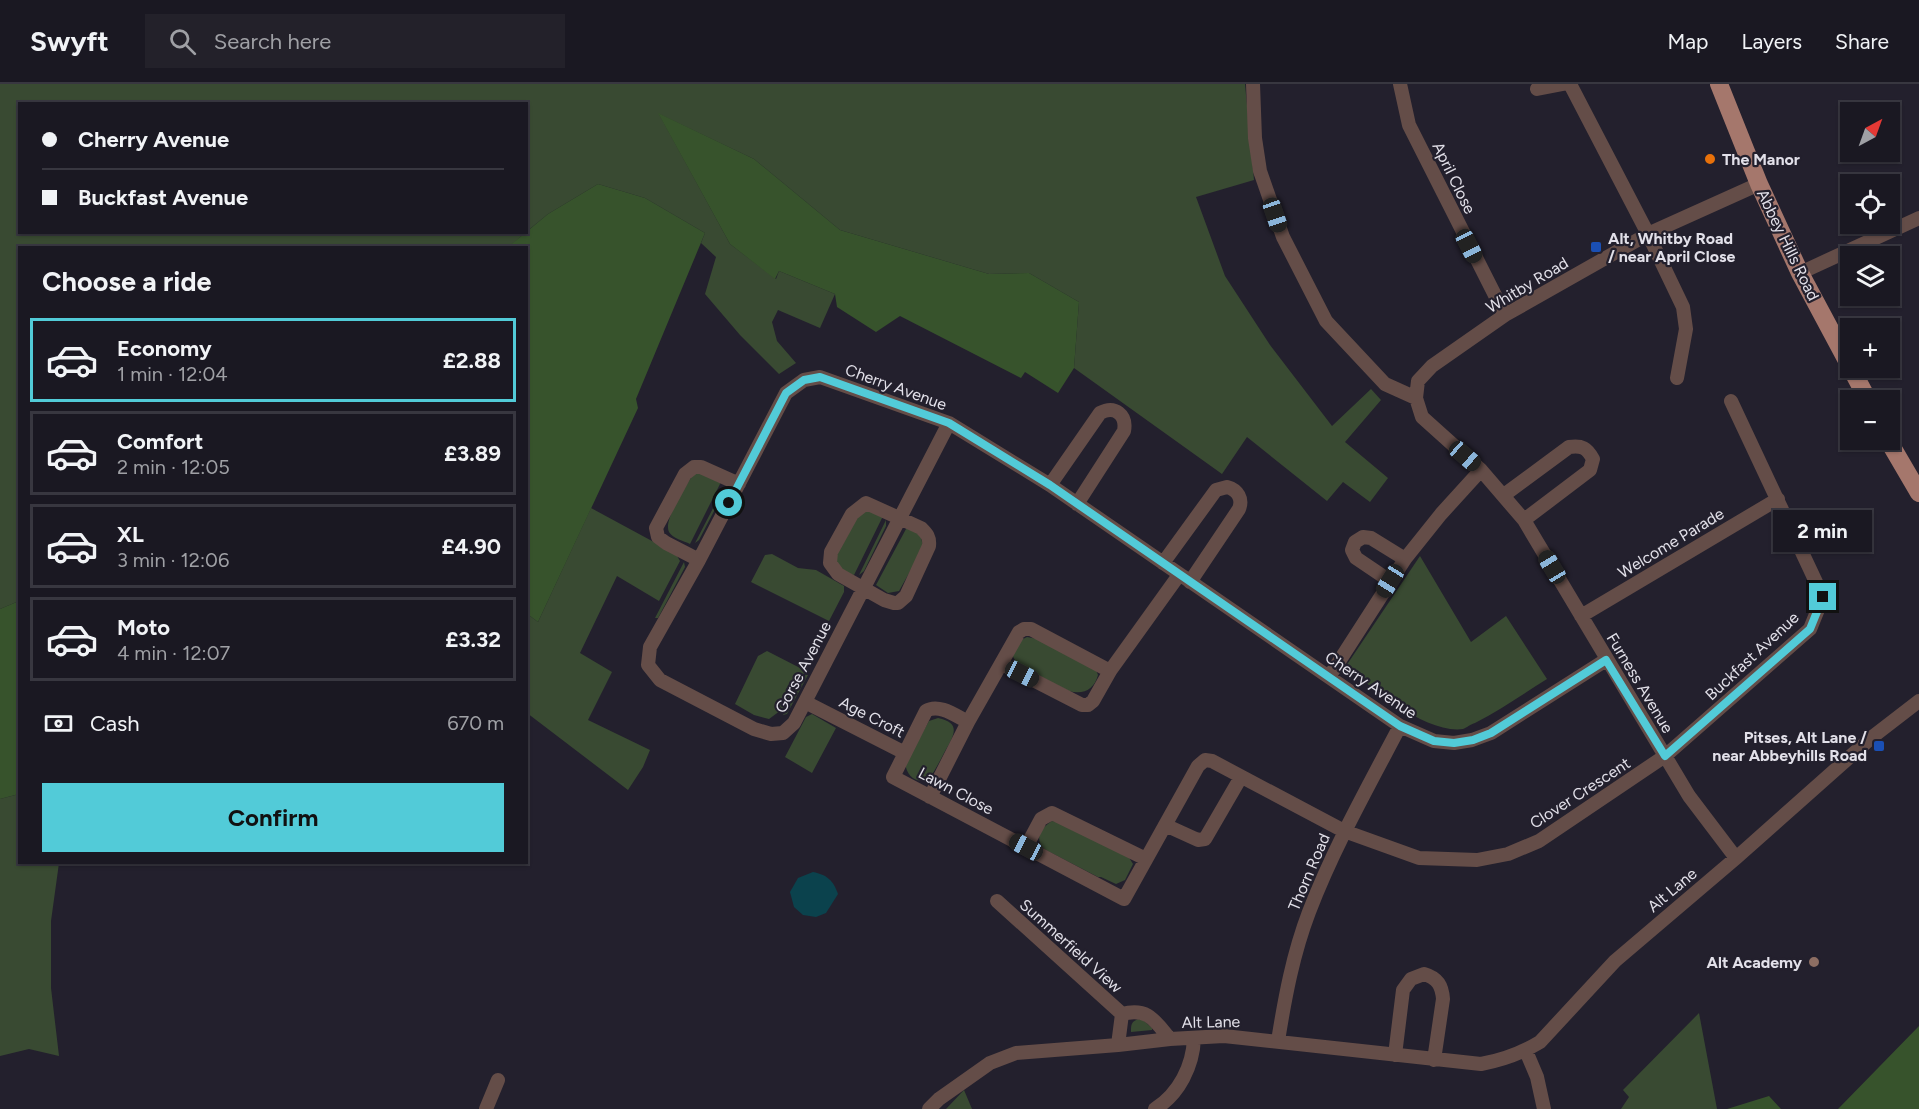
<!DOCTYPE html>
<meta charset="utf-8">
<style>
:root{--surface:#1a1822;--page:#23212a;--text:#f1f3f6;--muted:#9fa0a5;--line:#383740;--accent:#52cbd8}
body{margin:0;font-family:Figtree,sans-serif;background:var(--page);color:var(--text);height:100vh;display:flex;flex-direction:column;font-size:22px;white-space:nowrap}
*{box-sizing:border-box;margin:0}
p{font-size:20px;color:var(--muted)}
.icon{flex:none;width:33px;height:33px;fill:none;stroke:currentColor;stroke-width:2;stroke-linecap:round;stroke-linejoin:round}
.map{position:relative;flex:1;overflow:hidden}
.drawer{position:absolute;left:18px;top:162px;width:510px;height:618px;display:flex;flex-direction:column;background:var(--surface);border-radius:0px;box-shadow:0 2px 4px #0004,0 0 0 2px var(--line)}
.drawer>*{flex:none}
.guide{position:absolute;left:18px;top:18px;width:510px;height:132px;border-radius:0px;box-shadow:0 2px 4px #0004,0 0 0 2px var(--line);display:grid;align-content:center;height:132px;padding:0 24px;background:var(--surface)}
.needle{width:39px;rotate:41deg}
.fabs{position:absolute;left:1840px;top:18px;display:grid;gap:12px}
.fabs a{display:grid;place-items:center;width:60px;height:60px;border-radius:0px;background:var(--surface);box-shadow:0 2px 4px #0004,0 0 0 2px var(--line);font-size:30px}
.end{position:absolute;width:27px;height:27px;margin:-14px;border:8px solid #52cbd8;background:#111;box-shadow:0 0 0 3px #111}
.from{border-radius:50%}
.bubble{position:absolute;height:42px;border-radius:0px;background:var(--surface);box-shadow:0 2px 4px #0004,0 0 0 2px var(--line);font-size:20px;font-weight:700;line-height:42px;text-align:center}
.car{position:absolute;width:18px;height:36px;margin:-18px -9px;border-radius:8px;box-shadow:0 0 4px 2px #0007;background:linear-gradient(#222 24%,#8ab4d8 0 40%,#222 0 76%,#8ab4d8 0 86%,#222 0)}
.guide b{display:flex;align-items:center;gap:21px;height:57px;font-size:22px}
.guide b+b{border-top:2px solid var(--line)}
.guide i{width:15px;height:15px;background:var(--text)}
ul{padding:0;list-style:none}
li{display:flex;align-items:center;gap:18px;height:84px;margin:0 12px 9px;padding:0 12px;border:3px solid var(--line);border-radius:0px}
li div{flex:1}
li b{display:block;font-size:22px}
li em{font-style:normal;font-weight:700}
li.active{border-color:var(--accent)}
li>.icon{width:54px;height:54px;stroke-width:1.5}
h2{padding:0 24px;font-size:27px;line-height:72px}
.pay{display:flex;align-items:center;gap:15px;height:66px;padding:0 24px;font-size:22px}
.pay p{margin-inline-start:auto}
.primary-button{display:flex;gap:12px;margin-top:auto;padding:12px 24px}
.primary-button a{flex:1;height:69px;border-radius:0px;background:var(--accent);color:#111;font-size:24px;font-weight:700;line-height:69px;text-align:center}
header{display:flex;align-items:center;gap:36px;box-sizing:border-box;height:84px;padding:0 30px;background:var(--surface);border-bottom:2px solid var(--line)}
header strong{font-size:28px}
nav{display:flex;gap:33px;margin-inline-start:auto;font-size:21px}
.search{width:420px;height:54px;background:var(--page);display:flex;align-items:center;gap:15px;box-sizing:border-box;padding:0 21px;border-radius:0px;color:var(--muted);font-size:22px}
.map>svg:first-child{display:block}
.green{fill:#394a32}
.forest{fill:#37532c}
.water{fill:#0b424d}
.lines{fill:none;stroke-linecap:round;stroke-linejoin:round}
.minor{stroke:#644d48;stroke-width:14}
.major{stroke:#a5776c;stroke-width:18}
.route{stroke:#52cbd8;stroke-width:8}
.food-dot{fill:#e8710a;stroke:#23202d;stroke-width:2}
.transit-dot{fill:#1a4fb4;stroke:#23202d;stroke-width:2}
.education-dot{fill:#8d6e63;stroke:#23202d;stroke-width:2}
.labels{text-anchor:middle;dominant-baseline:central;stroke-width:4.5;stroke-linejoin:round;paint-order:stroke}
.poi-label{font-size:16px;font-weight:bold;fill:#e2e0e9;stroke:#23202d;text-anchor:start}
.street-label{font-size:16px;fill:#e2e0e9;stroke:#23202d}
</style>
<header>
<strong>Swyft</strong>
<div class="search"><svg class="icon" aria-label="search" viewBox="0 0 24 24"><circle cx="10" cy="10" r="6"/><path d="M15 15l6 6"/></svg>Search here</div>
<nav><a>Map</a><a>Layers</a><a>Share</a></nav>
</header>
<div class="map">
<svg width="1919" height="1025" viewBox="0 0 1919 1025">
<rect width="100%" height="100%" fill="#23202d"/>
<path class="green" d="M 0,0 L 1245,0 L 1254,96 L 1196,113 L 1225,192 L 1270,261 L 1332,342 L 1371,305 L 1381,316 L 1345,358 L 1388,394 L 1370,418 L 1343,398 L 1327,417 L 1247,353 L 1222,390 L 1074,284 L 1079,218 L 1029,189 L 989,190 L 840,146 L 754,75 L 659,30 L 730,160 L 776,195 L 779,187 L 835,210 L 820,244 L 778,226 L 772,238 L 777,257 L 796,279 L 779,290 L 740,251 L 705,210 L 716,173 L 701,159 L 705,149 L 645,114 L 598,100 L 548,130 L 526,148 L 526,20 L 20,20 L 20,148 L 526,148 L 508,164 L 20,164 L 19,517 L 0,525 Z
M 697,387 L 721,398 L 690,460 C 684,457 672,454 669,448 C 663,436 685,404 692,392 Z
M 724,403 L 724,408 L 699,456 L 695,459 Z
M 591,424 L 676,470 L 680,477 L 659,517 L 617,492 L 580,569 L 612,588 L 588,636 L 650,666 L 643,683 L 628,706 L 527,629 L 526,529 L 538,538 Z
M 864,425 L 884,430 L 854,491 C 843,488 836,484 835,473 L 856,431 Z
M 886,436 L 886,442 L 864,487 L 859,491 Z
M 909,443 L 921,452 L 923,464 L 899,507 L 888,509 L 876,501 L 906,445 Z
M 772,470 L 798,484 L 816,486 L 844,502 L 844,508 L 829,537 L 751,498 L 765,471 Z
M 1420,472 L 1471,558 L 1506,532 L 1547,595 C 1523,610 1500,626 1475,639 C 1471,640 1466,644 1463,645 C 1426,650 1372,604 1346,582 Z
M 684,478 L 685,483 L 658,534 L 655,534 Z
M 1027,553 L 1042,556 L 1096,586 L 1098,591 C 1094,606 1083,611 1069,607 L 1018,581 L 1012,571 L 1021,556 Z
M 767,567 L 806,587 L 784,624 L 769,635 L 754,631 L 735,620 L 758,572 Z
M 806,590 L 808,591 L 787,630 L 783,631 Z
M 812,630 L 836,644 L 812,689 L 785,673 L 806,633 Z
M 938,634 C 963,639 953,653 944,669 C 940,677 935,686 930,694 C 917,701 907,693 905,679 L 929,637 Z
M 19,710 L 20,778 L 59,779 L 51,837 L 51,904 L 59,972 L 29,965 L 0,972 L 0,715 Z
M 1052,737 L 1064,739 L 1128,772 L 1133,780 L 1125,796 L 1116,800 L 1101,793 L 1098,793 L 1044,765 C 1034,754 1041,744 1052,737 Z
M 1699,929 L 1717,1025 L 1621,1025 L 1629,1013 L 1623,1006 Z
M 1138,935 L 1143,936 L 1152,944 L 1152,946 L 1131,948 C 1131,941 1131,938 1138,935 Z
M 964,1006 L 972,1025 L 946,1025 Z"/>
<path class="forest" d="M 658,29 L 754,75 L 840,146 L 989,190 L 1029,189 L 1079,218 L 1074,284 L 1058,309 L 1025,288 L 1021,294 L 900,232 L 876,248 L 837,223 L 835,210 L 779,187 L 775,195 L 730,160 Z
M 598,100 L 645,114 L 705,149 L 636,315 L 638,324 L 538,538 L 526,529 L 526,164 L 508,163 L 548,130 Z
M 19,517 L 19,710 L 0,715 L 0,525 Z
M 1919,942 L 1919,1025 L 1838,1025 Z
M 1769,1012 L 1781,1025 L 1727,1025 Z"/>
<path class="water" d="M 813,788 C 827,791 833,796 838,810 L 826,829 L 816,833 L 803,831 L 794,823 L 790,808 L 798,794 Z"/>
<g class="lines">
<path class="minor" d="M 1253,0 L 1255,54 L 1260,87 L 1283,153 L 1326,237 L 1385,300 L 1416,314
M 1400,0 L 1409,41 L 1505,231
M 1570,0 L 1648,150 L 1683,223 L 1686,245 L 1677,294
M 1537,5 L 1563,0
M 1800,189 L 1919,134
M 949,339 L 794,639 L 783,649 L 771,650 L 754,645 L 660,596 L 648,581 L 650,563 L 699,476 L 786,309 L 804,296 L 820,293 L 949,339 L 1050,401 L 1400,642 L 1434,657 L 1454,659 L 1472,656 L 1491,649 L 1606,576
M 1050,401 L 1100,329 C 1115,321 1127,331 1124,347 L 1077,420
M 1504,411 L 1569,363 C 1582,361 1587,364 1593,375 L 1590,386 L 1524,436
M 866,419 L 921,444 C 927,450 930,453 929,462 L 906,512 L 898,519 L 894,519 L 884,516 L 838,490 L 830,479 L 831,468 L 852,430 Z
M 699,476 L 666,459 L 658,453 L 656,444 L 685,390 L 694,383 L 701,383 L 739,400
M 1163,479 L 1216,406 L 1227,403 C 1238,406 1243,415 1239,425 L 1190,498
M 1390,497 L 1356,474 L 1352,466 L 1355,458 L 1363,453 L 1371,454 L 1405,475
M 1581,532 L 1778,415
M 1002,580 L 1082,621 L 1088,621 L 1093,617 L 1110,587
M 1329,593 L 1405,475 L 1441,430 L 1481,386
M 805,618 L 905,669
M 968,638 C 956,632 939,619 926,627 L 893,693 L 1124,815 L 1198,682 L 1205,676 L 1212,677 L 1344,747 L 1419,774 L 1477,776 L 1508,770 L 1539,757 L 1665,672 L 1810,545 L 1823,513 L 1731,317
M 930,713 L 968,638 L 1019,548 L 1024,545 L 1031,545 L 1110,587 L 1179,491
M 1165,741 L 1198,756 L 1205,755 L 1241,693
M 1026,763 L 1041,735 L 1052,729 L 1146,775
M 1736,774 L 1689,712 L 1524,436 L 1481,386 L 1422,333 L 1416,314 L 1418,297 L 1432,282 L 1505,231 L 1648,150 L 1759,100
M 997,817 L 1122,930
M 1278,957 C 1285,913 1293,870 1309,828 C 1334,763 1368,703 1400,642
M 1118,961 L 1122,930 C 1148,923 1155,937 1170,955
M 1526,967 L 1537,993 L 1544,1025
M 1395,971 L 1403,906 L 1411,895 L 1424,890 C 1438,894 1442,902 1443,915 L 1434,976
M 486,1025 L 498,996
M 929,1025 L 939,1015 L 990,979 L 1016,969 L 1118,961 L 1170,955 L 1224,952 L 1481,980 C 1503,976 1520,970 1540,958 L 1615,877 L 1736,774 L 1871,654 L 1919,617
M 1155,1025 C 1179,1010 1193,982 1194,954"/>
<path class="major" d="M 1719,0 L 1759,100 L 1800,189 L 1868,316
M 1888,356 L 1919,409"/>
</g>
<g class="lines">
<path class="route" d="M 729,419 L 786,309 L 804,296 L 820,293 L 949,339 L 1050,401 L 1400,642 L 1434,657 L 1454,659 L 1473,656 L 1491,649 L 1606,576 L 1665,672 L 1810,545 L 1823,513"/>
</g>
<circle class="food-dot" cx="1710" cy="75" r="6"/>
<g class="transit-dot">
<rect x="1590" y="157" width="12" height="12" rx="3"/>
<rect x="1873" y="656" width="12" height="12" rx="3"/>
</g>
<circle class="education-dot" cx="1814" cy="878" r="6"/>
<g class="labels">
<g class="poi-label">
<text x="1722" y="75">The Manor</text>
<text x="1608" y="154">Alt, Whitby Road<tspan x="1608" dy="18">/ near April Close</tspan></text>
<text x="1867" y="653" text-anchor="end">Pitses, Alt Lane /<tspan x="1867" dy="18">near Abbeyhills Road</tspan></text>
<text x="1802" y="878" text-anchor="end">Alt Academy</text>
</g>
<g class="street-label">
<text transform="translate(1454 94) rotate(64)">April Close</text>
<text transform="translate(1788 161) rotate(64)">Abbey Hills Road</text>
<text transform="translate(1527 201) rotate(-31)">Whitby Road</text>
<text transform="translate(896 303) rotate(20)">Cherry Avenue</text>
<text transform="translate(1671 459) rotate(-31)">Welcome Parade</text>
<text transform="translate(1752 572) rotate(-43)">Buckfast Avenue</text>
<text transform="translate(803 583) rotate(-62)">Gorse Avenue</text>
<text transform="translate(1640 599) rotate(59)">Furness Avenue</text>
<text transform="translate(1371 601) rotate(34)">Cherry Avenue</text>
<text transform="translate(872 633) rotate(27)">Age Croft</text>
<text transform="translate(956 707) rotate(28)">Lawn Close</text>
<text transform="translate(1580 709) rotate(-33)">Clover Crescent</text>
<text transform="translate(1309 788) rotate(-67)">Thorn Road</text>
<text transform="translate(1672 806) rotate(-40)">Alt Lane</text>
<text transform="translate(1071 862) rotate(42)">Summerfield View</text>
<text transform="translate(1211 938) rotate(-1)">Alt Lane</text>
</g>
</g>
</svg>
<div class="fabs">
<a><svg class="needle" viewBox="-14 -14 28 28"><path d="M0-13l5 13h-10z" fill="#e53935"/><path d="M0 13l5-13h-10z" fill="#9fa0a5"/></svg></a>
<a><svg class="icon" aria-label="locate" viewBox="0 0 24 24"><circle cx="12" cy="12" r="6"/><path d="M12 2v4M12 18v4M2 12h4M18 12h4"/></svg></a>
<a><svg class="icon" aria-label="layers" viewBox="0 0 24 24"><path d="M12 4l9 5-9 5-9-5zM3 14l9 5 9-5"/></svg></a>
<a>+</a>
<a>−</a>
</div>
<i class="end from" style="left:729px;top:419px"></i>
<i class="end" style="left:1823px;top:513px"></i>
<div class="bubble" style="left:1773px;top:426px;width:99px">2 min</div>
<i class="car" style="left:1275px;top:131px;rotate:161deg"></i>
<i class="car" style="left:1469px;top:162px;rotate:153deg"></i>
<i class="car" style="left:1465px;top:372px;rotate:131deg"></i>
<i class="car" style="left:1552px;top:483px;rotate:329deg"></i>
<i class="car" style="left:1390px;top:497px;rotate:212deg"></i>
<i class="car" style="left:1022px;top:590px;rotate:117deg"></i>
<i class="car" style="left:1026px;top:763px;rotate:298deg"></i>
<div class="guide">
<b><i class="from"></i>Cherry Avenue</b>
<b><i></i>Buckfast Avenue</b>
</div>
<section class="drawer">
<h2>Choose a ride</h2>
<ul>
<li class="active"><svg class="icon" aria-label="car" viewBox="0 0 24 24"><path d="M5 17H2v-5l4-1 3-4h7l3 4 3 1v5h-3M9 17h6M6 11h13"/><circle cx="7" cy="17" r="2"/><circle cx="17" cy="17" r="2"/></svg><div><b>Economy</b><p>1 min · 12:04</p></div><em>£2.88</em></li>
<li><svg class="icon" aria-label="car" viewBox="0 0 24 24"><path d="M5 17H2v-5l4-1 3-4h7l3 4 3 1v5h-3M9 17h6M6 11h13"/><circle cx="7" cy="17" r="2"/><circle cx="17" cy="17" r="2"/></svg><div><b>Comfort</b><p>2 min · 12:05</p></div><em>£3.89</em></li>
<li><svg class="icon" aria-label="car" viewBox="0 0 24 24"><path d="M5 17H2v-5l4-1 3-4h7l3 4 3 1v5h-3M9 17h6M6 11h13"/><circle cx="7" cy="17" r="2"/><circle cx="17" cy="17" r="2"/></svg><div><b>XL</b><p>3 min · 12:06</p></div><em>£4.90</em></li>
<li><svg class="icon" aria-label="car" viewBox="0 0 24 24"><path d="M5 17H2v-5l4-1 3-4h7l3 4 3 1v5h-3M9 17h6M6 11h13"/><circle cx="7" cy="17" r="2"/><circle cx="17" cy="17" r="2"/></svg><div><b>Moto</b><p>4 min · 12:07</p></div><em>£3.32</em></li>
</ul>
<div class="pay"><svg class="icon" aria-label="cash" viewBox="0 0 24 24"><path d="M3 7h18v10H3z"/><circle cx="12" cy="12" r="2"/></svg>Cash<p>670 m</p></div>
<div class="primary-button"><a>Confirm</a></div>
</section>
</div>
